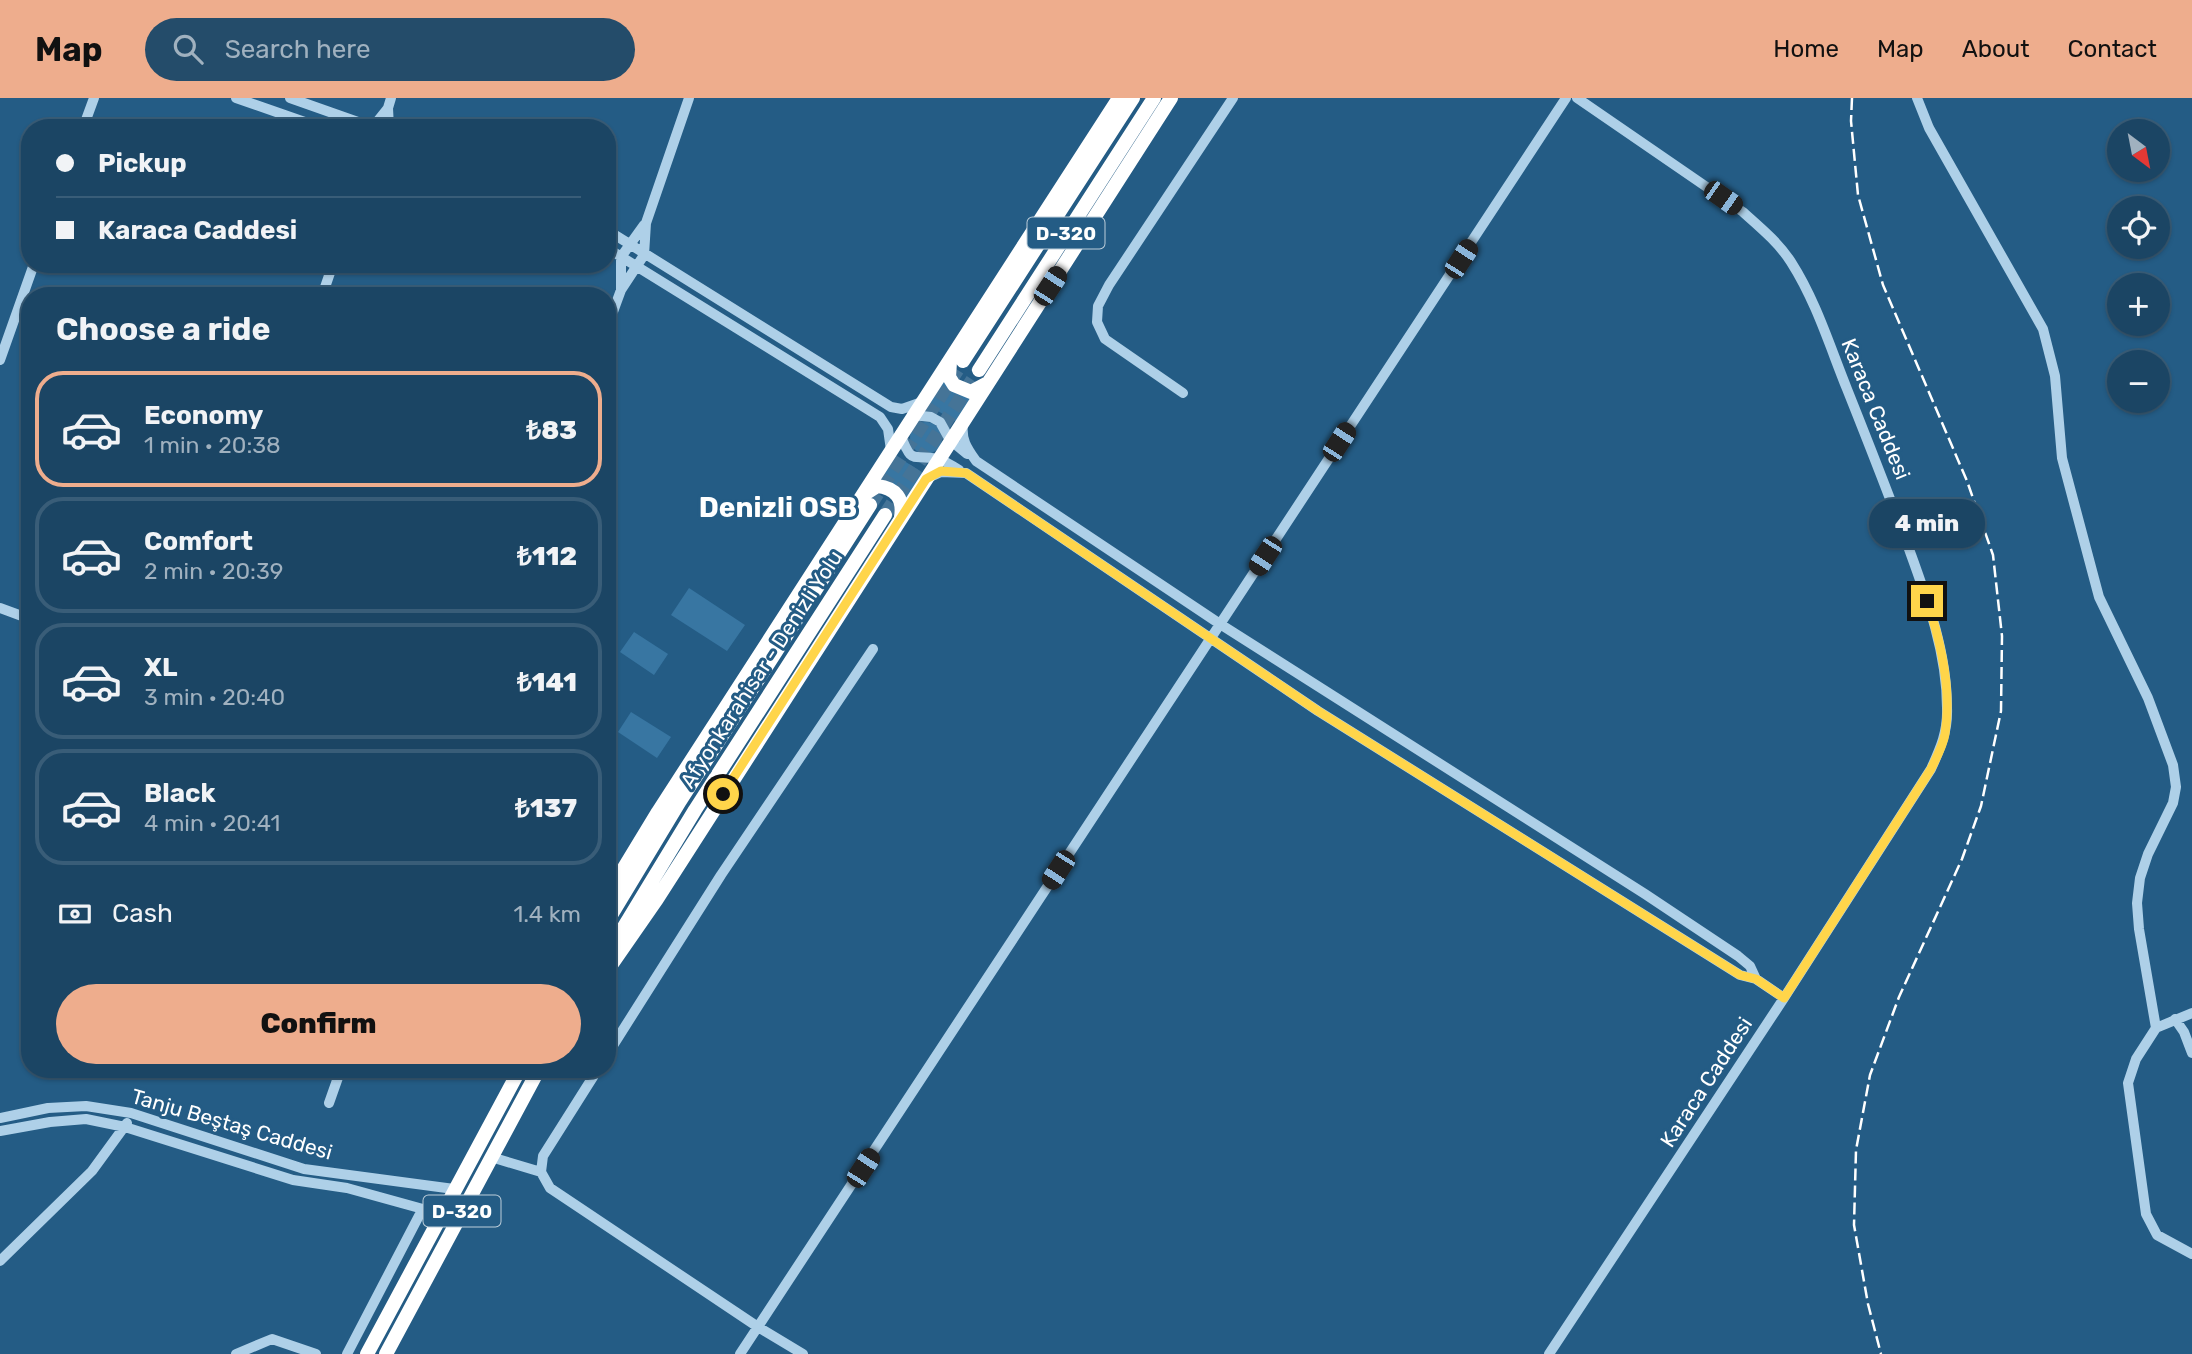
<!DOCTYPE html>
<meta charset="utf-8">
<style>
:root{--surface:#1b4564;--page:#244c6a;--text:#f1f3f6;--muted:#a0b1bf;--line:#395d78;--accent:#eead8d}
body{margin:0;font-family:Rubik,sans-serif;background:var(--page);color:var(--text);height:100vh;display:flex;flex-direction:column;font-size:26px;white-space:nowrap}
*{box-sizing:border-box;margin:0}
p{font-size:23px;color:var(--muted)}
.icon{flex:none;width:38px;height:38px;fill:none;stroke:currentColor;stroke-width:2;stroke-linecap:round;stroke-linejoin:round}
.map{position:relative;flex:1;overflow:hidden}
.side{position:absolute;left:21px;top:189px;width:595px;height:791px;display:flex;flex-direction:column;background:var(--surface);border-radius:28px;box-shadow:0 2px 5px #0004,0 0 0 2px var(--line)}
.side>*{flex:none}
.banner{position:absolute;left:21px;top:21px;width:595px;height:154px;border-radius:28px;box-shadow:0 2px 5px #0004,0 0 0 2px var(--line);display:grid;align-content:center;height:154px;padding:0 35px;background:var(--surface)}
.needle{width:46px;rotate:148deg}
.tools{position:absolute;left:2107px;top:21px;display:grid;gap:14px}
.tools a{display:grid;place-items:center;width:63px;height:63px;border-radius:50%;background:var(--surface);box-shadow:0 2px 5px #0004,0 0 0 2px var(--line);font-size:35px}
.end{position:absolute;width:32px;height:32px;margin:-16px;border:9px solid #ffd54a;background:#111;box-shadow:0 0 0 4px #111}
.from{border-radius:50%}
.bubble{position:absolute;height:49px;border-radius:24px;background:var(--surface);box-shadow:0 2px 5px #0004,0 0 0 2px var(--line);font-size:23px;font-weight:800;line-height:49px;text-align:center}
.car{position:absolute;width:21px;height:42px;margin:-21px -10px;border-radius:9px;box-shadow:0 0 5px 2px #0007;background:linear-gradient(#222 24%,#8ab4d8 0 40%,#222 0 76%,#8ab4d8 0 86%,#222 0)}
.banner b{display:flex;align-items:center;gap:24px;height:66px;font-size:26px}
.banner b+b{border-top:2px solid var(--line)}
.banner i{width:18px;height:18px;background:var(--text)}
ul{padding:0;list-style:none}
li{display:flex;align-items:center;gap:21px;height:116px;margin:0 14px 10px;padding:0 21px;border:4px solid var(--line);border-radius:28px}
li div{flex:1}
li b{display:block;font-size:26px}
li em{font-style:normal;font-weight:800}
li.active{border-color:var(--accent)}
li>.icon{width:63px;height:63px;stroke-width:1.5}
h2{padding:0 35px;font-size:32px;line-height:84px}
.pay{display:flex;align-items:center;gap:18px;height:77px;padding:0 35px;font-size:26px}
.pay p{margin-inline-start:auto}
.cta{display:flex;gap:14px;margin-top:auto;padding:14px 35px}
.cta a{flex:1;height:80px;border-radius:42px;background:var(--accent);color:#111;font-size:28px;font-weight:800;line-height:80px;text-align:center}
header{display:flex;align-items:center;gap:42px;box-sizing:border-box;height:98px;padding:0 35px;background:var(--accent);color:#111}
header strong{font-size:33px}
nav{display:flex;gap:38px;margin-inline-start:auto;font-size:24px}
.search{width:490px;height:63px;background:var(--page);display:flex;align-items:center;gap:18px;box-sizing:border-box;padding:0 24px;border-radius:38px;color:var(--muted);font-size:26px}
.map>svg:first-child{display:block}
.green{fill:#3876a2}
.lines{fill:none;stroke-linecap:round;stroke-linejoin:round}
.highway-tunnel{stroke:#457497;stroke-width:14;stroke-dasharray:14 7;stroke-linecap:butt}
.minor{stroke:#aed0e8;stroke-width:10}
.highway{stroke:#fff;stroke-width:14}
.rail{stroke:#fff;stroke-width:2.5;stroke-dasharray:12 5;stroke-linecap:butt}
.route{stroke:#ffd54a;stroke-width:9}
.labels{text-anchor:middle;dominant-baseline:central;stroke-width:6;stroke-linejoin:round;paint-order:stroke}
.shield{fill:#245c85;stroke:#bdceda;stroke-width:2}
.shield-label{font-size:19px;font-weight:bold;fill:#fff}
.street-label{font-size:21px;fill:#fff;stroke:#245c85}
.district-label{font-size:28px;font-weight:bold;fill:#fff;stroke:#245c85}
</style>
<header>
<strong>Map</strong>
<div class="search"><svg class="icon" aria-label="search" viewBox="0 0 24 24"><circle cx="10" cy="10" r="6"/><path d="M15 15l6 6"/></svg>Search here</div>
<nav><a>Home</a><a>Map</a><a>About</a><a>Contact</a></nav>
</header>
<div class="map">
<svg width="2192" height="1256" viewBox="0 0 2192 1256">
<rect width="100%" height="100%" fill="#245c85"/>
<path class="green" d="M 944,282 L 973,298 L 956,324 L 928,307 Z
M910 340a16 16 0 1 1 32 0a16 16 0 1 1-32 0Z
M 895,357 L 923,375 L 906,402 L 877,384 Z
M 689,490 L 745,527 L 727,553 L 671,517 Z
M 634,534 L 668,556 L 654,577 L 620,554 Z
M 631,614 L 671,639 L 657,660 L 618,634 Z"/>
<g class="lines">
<path class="highway-tunnel" d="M 870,407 L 963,263
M 885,417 L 979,272"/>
<path class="minor" d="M 236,0 L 322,30
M 290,0 L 375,30
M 1917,0 L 1929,30 L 2043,231 L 2055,278 L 2062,360 L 2099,499 L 2148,600 L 2173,667 L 2176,689 L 2173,705 L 2148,756 L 2140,780 L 2137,805 L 2139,831 L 2156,930
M 388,10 L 389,30
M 83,30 L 94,0
M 372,30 L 388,10 L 391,0
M 607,132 L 891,309 L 902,311 L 922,304
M 607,150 L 880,319 L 888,331 L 891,352
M 621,192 L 621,159 L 644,127
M 322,198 L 333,166
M 607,230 L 621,192 L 644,157 L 646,125 L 689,0
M 0,262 L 34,166
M 1183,295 L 1105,241 L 1097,224 L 1098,208 L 1109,187 L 1233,0
M 912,317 L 931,319 L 940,324 L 950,342 L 967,356
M 963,326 C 961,342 967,350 976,363 L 1220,526 L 1645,796 L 1738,858 L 1750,868 L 1756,881
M 900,336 C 913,369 911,355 938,361 C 945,363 953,368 959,372
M 930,379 L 941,374 L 966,375 L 1318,613 L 1740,877 L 1756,881 L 1784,900
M 0,510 L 30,521
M 2192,915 L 2156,930 L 2136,961 L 2128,985 L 2146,1116 L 2157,1137 L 2192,1156
M 2175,921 L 2184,934 L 2192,955
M 607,957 L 721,777 L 873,551
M 598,971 L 543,1058 L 541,1074 L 550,1090 L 758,1229 L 803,1256
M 329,1005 L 341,971
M 0,1020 L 48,1010 L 86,1008 L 131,1015 L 304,1071 L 454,1091
M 0,1033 L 50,1024 L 86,1021 L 125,1029 L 293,1082 L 347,1090 L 441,1116
M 491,1059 L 541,1074
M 0,1163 L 92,1073 L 127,1025
M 236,1256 L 272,1241 L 316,1256
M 347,1256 L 422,1112
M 740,1256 L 1566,0
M 1549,1256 L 1784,900 L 1931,671 C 1940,651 1948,634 1947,610 C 1947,551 1925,495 1905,440 C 1886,390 1867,341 1847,291 C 1830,249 1816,203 1791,164 C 1779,145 1761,130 1743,114 L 1577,0"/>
<path class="highway" d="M 963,263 L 1133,0
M 950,264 L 949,279 L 954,287 L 971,294 L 986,286
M 979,272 L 1154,0
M 863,397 L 877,388 C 896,390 904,401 901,419
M 607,798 L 658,714 L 1119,0
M 607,824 L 680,703 L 870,407
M 607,857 L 695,712 L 885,417
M 607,873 L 657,801 L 1171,0
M 367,1256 L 520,971
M 386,1256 L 539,971"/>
<path class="rail" d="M 1852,0 L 1851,23 L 1858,97 L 1883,187 L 1967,383 L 1993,457 L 2002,538 L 2001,613 L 1981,708 L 1962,761 L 1899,899 L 1870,977 L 1856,1052 L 1854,1127 L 1868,1206 L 1881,1256"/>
</g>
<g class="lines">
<path class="route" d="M 723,696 L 926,381 L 941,373 L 966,375 L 1318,613 L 1740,877 L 1756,881 L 1784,900 L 1931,671 C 1936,660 1943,648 1945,636 C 1952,593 1941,544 1927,503"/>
</g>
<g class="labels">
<g class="shield">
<rect x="1027.5" y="119.5" width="77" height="31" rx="5"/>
<rect x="423.5" y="1097.5" width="77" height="31" rx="5"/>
</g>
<g class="shield-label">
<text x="1066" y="135">D-320</text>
<text x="462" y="1113">D-320</text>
</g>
<g class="street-label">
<text transform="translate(1876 311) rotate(68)">Karaca Caddesi</text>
<text transform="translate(761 571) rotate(-57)">Afyonkarahisar - Denizli Yolu</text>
<text transform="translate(1706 984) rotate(-57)">Karaca Caddesi</text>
<text transform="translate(232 1026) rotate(16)">Tanju Beştaş Caddesi</text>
</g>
<g class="district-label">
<text x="778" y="409">Denizli OSB</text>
</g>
</g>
</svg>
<div class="tools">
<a><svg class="needle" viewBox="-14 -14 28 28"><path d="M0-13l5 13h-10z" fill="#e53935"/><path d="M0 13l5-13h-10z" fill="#a0b1bf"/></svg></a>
<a><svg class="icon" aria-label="locate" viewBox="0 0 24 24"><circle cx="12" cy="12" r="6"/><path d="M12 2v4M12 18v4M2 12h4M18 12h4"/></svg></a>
<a>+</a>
<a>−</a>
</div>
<i class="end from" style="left:723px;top:696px"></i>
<i class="end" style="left:1927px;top:503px"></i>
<div class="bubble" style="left:1869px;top:401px;width:116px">4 min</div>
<i class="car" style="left:1723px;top:100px;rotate:125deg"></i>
<i class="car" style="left:1461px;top:161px;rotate:33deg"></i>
<i class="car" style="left:1050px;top:188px;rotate:33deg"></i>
<i class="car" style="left:1339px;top:344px;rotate:33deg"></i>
<i class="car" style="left:1265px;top:458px;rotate:213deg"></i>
<i class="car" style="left:1058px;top:772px;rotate:213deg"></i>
<i class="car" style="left:863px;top:1070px;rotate:33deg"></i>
<div class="banner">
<b><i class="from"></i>Pickup</b>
<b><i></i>Karaca Caddesi</b>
</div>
<section class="side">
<h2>Choose a ride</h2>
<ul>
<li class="active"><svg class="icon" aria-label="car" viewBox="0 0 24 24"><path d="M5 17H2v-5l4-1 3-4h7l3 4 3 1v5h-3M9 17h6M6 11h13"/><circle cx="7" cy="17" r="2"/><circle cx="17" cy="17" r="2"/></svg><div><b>Economy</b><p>1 min · 20:38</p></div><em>₺83</em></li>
<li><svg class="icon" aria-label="car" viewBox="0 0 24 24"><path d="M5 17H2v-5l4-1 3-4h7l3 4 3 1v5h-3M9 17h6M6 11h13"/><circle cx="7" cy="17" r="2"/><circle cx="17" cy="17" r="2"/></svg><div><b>Comfort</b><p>2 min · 20:39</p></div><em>₺112</em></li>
<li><svg class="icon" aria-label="car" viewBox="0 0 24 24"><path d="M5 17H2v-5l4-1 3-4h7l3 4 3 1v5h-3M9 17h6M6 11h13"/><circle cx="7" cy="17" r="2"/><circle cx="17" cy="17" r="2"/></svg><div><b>XL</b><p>3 min · 20:40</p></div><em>₺141</em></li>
<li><svg class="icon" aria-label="car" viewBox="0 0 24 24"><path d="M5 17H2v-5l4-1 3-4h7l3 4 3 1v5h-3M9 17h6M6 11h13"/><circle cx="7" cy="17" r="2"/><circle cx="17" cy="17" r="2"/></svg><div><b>Black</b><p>4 min · 20:41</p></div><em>₺137</em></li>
</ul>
<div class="pay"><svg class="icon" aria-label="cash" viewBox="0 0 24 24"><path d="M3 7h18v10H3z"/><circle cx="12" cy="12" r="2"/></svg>Cash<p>1.4 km</p></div>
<div class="cta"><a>Confirm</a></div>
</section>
</div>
